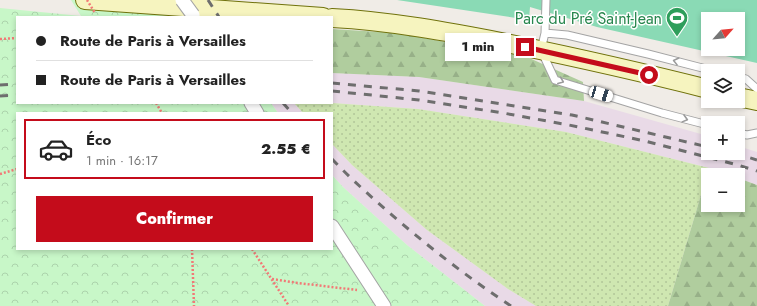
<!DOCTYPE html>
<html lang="fr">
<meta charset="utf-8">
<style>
:root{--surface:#fff;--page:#f6f6f6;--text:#222;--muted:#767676;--line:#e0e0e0;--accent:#c40c1b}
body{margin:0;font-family:Jost,sans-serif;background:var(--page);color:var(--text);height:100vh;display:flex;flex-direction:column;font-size:15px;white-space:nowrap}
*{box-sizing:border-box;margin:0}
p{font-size:13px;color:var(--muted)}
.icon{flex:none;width:22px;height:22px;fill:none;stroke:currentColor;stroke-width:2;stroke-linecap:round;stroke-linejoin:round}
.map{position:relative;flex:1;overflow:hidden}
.details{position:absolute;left:16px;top:112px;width:317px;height:138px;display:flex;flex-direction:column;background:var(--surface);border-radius:0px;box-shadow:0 2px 6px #0003}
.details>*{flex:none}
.guide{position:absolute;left:16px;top:16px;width:317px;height:88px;border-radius:0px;box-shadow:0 2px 6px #0003;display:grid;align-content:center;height:88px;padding:0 20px;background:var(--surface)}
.needle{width:26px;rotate:63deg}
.fabs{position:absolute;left:701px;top:12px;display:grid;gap:8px}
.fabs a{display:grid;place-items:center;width:44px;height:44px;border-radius:0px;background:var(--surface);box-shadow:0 2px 6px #0003;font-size:20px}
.end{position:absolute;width:18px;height:18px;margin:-9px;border:5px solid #c40c1b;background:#fff;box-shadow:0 0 0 2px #fff}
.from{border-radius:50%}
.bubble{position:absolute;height:28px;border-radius:0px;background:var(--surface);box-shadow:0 2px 6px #0003;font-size:13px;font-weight:800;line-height:28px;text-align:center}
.car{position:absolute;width:12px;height:24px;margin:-12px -6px;border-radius:5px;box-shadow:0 0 3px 1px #0007;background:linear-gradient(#fff 24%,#345 0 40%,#fff 0 76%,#345 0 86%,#fff 0)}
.guide b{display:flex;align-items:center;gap:14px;height:38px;font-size:15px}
.guide b+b{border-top:1px solid var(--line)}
.guide i{width:10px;height:10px;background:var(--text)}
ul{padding:7px 0 0;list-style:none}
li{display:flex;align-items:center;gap:12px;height:60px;margin:0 8px 6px;padding:0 12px;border:2px solid var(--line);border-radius:0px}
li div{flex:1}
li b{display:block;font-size:15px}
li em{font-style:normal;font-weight:800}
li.active{border-color:var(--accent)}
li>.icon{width:36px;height:36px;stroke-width:1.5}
.cta{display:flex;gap:8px;margin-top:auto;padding:8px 20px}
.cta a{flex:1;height:46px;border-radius:0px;background:var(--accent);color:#fff;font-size:16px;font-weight:800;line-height:46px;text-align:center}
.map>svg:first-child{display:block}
.railway{fill:#e9dae7}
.grass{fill:url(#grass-dots)}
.forest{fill:url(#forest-firs)}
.park{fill:url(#park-crowns)}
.pitch{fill:#8adab5;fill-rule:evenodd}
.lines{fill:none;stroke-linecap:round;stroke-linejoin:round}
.service-casing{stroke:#a4a4a4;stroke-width:9}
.minor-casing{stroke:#a4a4a4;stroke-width:15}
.secondary-casing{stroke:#70720c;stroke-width:20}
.path{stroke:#f27976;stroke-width:2.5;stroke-dasharray:2 2;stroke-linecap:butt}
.service{stroke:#fff;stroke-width:7}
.minor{stroke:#fff;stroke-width:13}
.secondary{stroke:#f6f4bf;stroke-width:18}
.rail{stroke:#6e6e6e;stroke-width:3;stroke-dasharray:8 8;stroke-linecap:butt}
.minor-bridge-casing{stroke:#a4a4a4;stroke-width:15;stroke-linecap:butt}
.path-bridge{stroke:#f27976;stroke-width:2.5;stroke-dasharray:2 2;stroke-linecap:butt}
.minor-bridge{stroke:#fff;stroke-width:13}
.oneway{stroke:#9b9b9b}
.route{stroke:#c40c1b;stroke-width:5}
.labels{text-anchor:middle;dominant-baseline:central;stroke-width:3;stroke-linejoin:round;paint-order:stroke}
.leisure-label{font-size:16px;fill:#27864d;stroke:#fff;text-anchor:end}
</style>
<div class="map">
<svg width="757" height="306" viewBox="0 0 757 306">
<defs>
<pattern id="grass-dots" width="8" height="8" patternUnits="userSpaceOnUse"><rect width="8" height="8" fill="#cfe7b1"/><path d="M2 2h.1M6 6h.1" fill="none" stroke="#b1c698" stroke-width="1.8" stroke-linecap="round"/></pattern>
<pattern id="forest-firs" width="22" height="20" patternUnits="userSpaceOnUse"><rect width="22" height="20" fill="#b0cd9e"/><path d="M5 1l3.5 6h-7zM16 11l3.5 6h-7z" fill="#97b088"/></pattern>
<pattern id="park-crowns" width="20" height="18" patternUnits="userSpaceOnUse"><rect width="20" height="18" fill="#c8f7c8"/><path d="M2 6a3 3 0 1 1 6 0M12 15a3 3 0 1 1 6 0" fill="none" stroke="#acd3ac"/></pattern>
</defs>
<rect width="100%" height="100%" fill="#f0ece7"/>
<path class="railway" d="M 332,73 L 419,77 L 584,101 L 708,136 L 708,153 L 738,153 L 738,146 L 757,152 L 757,185 L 738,178 L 738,175 L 728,175 L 709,168 L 566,132 L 418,109 L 332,103 Z
M 271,103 L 294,103 L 303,113 L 278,113 Z
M 332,144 L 352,165 L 427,230 L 508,289 L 536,306 L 485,306 L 407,245 L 343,187 L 332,175 Z"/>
<path class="grass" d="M 294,103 L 332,103 L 418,109 L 566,132 L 709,168 L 668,306 L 536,306 L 508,289 L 427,230 L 352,165 L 332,144 L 332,113 L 303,113 Z"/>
<path class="forest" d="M 332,29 L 397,33 L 527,57 L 583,82 L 584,101 L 419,77 L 332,73 Z
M 709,168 L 728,175 L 708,175 L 708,205 L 738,205 L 738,178 L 757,185 L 757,306 L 668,306 Z"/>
<path class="park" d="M 71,0 L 199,0 L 211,17 L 17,17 L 17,103 L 271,103 L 278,113 L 17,113 L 17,249 L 332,249 L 332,175 L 343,187 L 407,245 L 485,306 L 0,306 L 0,8 L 81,16 Z"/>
<path class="pitch" d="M 397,0 L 757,0 L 757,63 L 597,27 L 530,7 L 529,20 ZM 708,19 L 738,19 L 738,49 L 708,49 Z"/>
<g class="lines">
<g class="service-casing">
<path id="service" d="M 546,0 L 545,33 L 541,50 L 555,80 L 662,113 L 708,125
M 545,33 L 567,35 L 648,54 L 714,71
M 738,77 L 746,79 L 757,89
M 738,133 L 747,135 L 757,133"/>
</g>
<g class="minor-casing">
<path id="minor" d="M 251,103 L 257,113
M 332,226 L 384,306"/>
</g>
<g class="secondary-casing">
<path id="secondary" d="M 85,0 L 323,17
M 332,18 C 391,21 449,32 506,43 C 574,57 641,72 708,89
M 738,97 L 757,101"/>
</g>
<path class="path" d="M 0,39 L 17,38
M 156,103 L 162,113
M 0,174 L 17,169
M 192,249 L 194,306
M 252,249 L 289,306
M 272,279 L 298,283 L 357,290"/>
<use href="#service" class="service"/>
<use href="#minor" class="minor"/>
<use href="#secondary" class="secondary"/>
<path class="rail" d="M 208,0 L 219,17
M 332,83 L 419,91 L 572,115 L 708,147
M 0,85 L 17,84
M 332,91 L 419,100 L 503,113 L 569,125 L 645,141 L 738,165 L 757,171
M 0,96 L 17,95
M 283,103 L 292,113
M 735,153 L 757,160
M 332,159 C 349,177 367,193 385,209 C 425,244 467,277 511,306"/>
<g class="minor-bridge-casing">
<path id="minor-bridge" d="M 182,0 L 193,15"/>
</g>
<path class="path-bridge" d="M 87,0 L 95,13"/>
<use href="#minor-bridge" class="minor-bridge"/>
</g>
<defs><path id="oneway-chevron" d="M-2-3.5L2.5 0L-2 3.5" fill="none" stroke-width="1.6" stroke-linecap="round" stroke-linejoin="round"/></defs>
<g class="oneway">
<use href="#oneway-chevron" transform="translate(676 61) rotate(-166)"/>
<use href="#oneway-chevron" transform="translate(561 81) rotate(22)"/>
<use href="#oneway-chevron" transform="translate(685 119) rotate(15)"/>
</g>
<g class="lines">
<path class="route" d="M 525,47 L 649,75"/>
</g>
<defs>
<g id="stadium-pin" transform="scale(1.15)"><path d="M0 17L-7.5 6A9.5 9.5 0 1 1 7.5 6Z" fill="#2e9e5b" stroke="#fff"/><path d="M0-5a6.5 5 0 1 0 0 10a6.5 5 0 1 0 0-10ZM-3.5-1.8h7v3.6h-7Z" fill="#fff"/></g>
</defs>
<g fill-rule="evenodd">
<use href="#stadium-pin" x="677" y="18"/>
</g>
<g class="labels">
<g class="leisure-label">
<text x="662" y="18">Parc du Pré Saint-Jean</text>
</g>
</g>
</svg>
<div class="fabs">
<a><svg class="needle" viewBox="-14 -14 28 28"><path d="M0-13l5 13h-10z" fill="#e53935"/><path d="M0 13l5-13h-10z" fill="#767676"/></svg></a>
<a><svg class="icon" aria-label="layers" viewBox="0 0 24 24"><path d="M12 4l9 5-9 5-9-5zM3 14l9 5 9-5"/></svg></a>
<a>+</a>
<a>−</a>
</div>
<i class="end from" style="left:649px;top:75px"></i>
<i class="end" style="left:525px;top:47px"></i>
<div class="bubble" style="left:445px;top:33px;width:66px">1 min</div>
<i class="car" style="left:601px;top:94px;rotate:107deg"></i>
<div class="guide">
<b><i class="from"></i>Route de Paris à Versailles</b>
<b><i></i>Route de Paris à Versailles</b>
</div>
<section class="details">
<ul>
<li class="active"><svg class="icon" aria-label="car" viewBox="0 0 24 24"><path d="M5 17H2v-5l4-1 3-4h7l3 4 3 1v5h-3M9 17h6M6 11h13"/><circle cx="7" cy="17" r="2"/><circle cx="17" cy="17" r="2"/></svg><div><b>Éco</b><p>1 min · 16:17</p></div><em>2.55 €</em></li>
</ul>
<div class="cta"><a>Confirmer</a></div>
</section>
</div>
